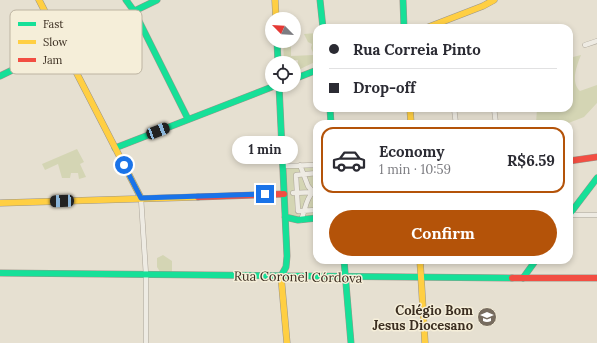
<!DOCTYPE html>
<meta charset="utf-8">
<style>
:root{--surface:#fff;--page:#f7f7f7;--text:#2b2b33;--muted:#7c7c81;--line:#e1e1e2;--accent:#b45309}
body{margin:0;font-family:Lora,serif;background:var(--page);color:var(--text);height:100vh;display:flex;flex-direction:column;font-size:15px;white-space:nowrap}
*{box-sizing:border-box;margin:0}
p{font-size:13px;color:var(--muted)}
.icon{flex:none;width:22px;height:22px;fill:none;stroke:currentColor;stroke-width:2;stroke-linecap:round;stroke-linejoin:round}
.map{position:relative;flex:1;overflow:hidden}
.panel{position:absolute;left:313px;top:120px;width:260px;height:144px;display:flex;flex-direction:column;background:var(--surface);border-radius:12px;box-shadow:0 2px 6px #0003}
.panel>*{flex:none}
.banner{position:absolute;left:313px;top:24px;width:260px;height:88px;border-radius:12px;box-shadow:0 2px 6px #0003;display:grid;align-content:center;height:88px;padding:0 16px;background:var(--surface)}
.needle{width:26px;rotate:294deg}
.controls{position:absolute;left:265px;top:12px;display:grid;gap:8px}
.controls a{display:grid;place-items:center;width:36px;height:36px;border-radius:50%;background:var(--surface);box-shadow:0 2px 6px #0003;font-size:20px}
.end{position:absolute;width:18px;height:18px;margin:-9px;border:5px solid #1a73e8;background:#fff;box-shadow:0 0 0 2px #fff}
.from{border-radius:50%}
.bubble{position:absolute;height:28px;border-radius:14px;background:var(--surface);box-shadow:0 2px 6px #0003;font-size:13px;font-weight:700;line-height:28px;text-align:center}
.car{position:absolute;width:12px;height:24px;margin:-12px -6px;border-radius:5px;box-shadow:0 0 3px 1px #0007;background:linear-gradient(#222 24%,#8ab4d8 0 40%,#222 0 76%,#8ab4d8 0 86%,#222 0)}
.banner b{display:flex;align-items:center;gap:14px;height:38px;font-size:15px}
.banner b+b{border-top:1px solid var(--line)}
.banner i{width:10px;height:10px;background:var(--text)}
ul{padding:7px 0 0;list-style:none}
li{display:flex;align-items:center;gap:12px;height:66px;margin:0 8px 6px;padding:0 8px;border:2px solid var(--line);border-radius:12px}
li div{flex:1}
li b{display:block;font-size:15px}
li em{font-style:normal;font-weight:700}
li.on{border-color:var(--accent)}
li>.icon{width:36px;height:36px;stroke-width:1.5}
.button{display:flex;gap:8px;margin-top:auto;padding:8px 16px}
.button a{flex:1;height:46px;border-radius:24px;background:var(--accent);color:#fff;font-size:16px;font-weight:700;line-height:46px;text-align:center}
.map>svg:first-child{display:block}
.green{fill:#d4d5b4}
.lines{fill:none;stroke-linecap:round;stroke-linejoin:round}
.street-casing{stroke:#aca599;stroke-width:5.5}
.fast-casing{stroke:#9b958a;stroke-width:7}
.slow-casing{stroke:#9b958a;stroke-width:7}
.jam-casing{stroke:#9b958a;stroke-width:7}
.street{stroke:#eeebe3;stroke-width:4.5}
.fast{stroke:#16e098;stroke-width:6}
.slow{stroke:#ffcf43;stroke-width:6}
.jam{stroke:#f24e42;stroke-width:6}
.route{stroke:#1a73e8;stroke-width:5}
.labels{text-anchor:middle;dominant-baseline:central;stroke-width:3;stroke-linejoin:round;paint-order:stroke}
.street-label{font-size:13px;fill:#3b2e21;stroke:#f5eed9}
.poi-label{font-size:13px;font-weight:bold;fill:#3b2e21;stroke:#f5eed9;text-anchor:end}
.key{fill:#f5eed9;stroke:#bdb4a2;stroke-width:1}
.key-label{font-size:11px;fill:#3b2e21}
</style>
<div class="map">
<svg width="597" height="343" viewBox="0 0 597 343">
<rect width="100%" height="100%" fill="#e6e0d1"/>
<path class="green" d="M 317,33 L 317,61 L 296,71 L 294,66 L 298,66 L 298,60 L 291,60 L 291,63 L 288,61 L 284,62 L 283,41 L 291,41 L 291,56 L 314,55 L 311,48 L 312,44 L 308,42 L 304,34 Z
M 581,55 C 577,65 570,82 580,91 L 597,85 L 597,103 L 584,117 L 566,124 L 536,124 L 537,108 L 569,108 L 569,58 Z
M 77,149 L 84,162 L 80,164 L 86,177 L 79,179 L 78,173 L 71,173 L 70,178 L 62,178 L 58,164 L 45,170 L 42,164 Z
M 317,165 L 317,218 L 285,217 L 283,166 Z
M 163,255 L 172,261 L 172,275 L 162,275 L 157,267 L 157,258 Z"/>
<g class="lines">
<g class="street-casing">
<path id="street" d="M 585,45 L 597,41
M 454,108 L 456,124
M 494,108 L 496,124
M 300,165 L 308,186 L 313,192 C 305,200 306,209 301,220
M 283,166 L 317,165
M 317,173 L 296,175 L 298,211 L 317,210
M 293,193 L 317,192
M 141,198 L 146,275 L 146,343
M 570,215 L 597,215"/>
</g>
<g class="fast-casing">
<path id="fast" d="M 126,0 L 134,11 L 188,119
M 320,0 L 323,28
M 403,0 L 404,28
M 277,41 L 278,63
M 0,76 L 157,0
M 294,79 L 317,70
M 279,85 L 287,256 L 286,267 L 281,276
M 330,108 L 331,124
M 115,148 L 277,85
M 569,215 L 597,178
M 285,217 L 298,220 L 317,218
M 344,260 L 351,343
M 0,273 L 512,278
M 523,278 L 536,260"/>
</g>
<g class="slow-casing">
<path id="slow" d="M 39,0 L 141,198
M 275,0 L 276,19
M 426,28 L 483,6 L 494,0
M 410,108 L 411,124
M 0,203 L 198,197
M 420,260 L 425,343
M 281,276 L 287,343"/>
</g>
<g class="jam-casing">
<path id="jam" d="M 569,161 L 597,157
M 198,197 L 284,194
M 512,278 L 597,278"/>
</g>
<use href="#street" class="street"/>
<use href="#fast" class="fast"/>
<use href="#slow" class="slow"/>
<use href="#jam" class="jam"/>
</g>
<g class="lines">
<path class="route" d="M 124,165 L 141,198 L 265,194"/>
</g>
<defs>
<g id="school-disc" transform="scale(1)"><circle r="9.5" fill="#776c5f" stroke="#f5eed9"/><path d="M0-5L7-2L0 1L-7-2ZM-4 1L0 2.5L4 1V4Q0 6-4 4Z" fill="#fff"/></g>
</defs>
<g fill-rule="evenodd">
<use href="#school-disc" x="487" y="317"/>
</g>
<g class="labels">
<g class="street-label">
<text transform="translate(298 277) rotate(1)">Rua Coronel Córdova</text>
</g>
<g class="poi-label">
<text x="473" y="310">Colégio Bom<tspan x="473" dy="15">Jesus Diocesano</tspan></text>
</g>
</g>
<rect x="10" y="10" width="132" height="64" rx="6" class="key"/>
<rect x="18" y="22" width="18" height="4" fill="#16e098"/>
<rect x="18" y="40" width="18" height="4" fill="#ffcf43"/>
<rect x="18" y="58" width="18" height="4" fill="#f24e42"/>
<g class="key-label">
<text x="43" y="28">Fast</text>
<text x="43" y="46">Slow</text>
<text x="43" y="64">Jam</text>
</g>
</svg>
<div class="controls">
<a><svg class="needle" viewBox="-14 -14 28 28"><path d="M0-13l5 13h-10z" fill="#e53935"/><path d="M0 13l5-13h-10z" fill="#7c7c81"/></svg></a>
<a><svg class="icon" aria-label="locate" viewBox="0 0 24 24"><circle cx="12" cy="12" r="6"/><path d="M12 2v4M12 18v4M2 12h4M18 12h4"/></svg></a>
</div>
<i class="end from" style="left:124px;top:165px"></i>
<i class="end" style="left:265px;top:194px"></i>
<div class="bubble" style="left:232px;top:136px;width:66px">1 min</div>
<i class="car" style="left:158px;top:131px;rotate:69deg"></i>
<i class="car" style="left:62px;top:201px;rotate:268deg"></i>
<div class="banner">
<b><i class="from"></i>Rua Correia Pinto</b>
<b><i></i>Drop-off</b>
</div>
<section class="panel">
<ul>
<li class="on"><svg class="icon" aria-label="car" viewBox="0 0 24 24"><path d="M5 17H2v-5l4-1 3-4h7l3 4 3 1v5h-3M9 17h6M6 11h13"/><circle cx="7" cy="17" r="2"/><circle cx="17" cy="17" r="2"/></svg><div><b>Economy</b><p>1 min · 10:59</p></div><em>R$6.59</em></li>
</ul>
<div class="button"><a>Confirm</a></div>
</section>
</div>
